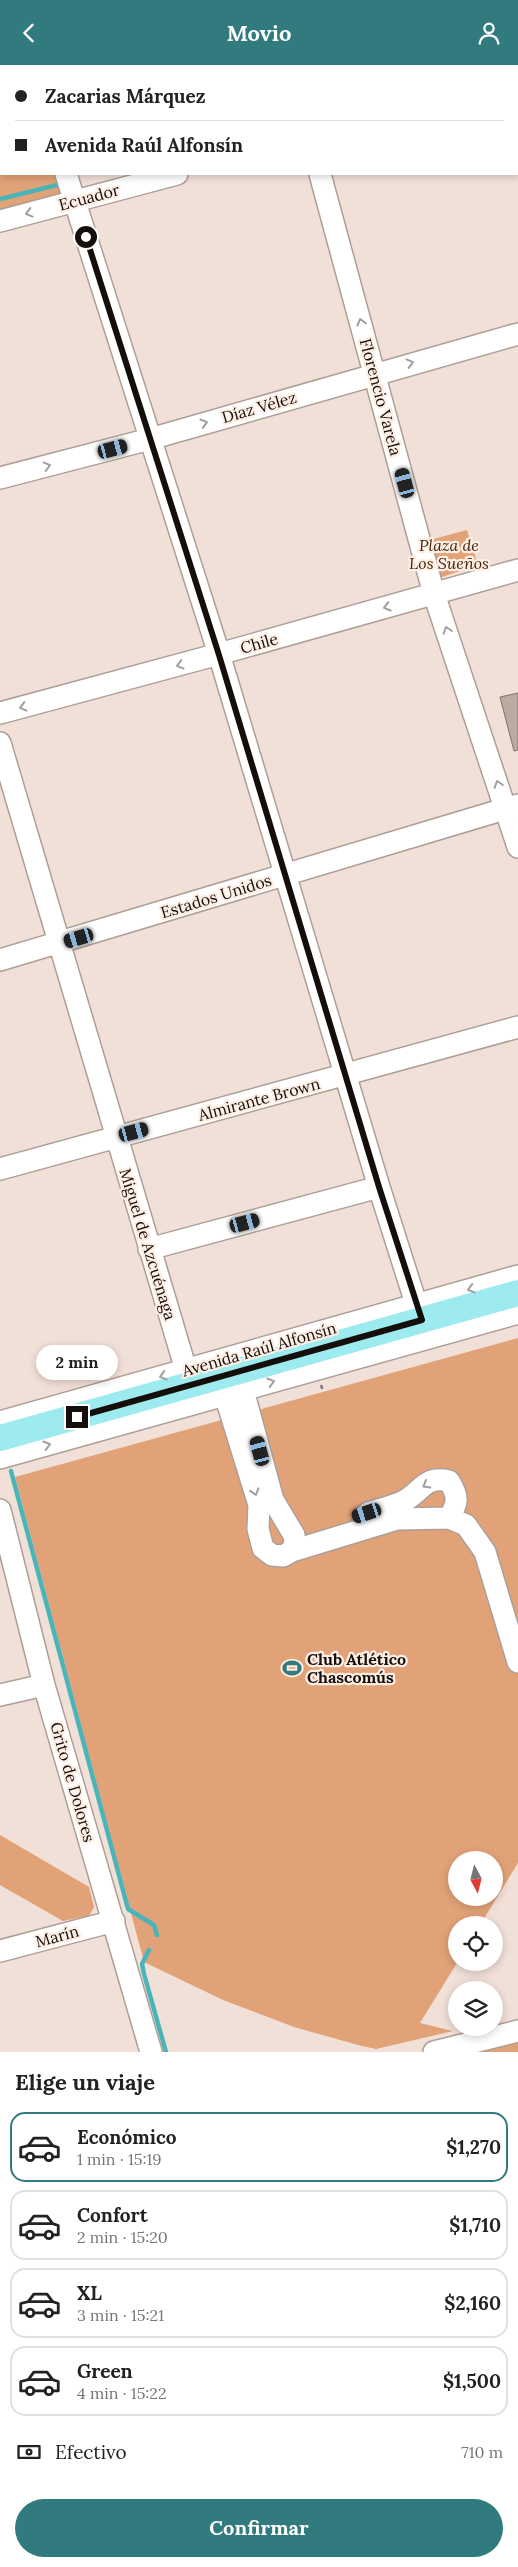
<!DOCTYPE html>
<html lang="es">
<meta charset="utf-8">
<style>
:root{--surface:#fff;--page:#f6f6f6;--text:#222;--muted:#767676;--line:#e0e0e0;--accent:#317a7d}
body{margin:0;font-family:Lora,serif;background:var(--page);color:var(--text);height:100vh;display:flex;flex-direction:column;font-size:19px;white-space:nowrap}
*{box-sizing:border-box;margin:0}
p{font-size:16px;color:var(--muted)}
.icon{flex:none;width:28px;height:28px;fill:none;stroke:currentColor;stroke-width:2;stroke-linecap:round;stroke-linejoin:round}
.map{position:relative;height:1987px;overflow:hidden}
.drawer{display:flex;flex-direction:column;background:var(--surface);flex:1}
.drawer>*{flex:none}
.banner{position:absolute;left:0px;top:0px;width:519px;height:110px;box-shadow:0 2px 8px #0003;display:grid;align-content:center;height:110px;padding:0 15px;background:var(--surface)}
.needle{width:32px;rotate:173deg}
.controls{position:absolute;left:448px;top:1786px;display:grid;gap:10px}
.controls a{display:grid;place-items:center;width:55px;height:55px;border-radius:50%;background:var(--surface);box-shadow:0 2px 8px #0003;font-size:25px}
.end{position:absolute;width:22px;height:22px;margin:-11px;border:6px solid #150f0c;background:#fff;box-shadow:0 0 0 2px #fff}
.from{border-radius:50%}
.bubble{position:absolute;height:35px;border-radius:18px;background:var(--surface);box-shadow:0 2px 8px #0003;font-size:16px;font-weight:700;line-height:35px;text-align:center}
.car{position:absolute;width:15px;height:30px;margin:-15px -8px;border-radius:6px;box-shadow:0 0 4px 1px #0007;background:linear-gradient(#222 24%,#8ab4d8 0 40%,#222 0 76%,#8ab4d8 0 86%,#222 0)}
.banner b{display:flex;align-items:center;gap:18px;height:48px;font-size:19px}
.banner b+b{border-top:1px solid var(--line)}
.banner i{width:12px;height:12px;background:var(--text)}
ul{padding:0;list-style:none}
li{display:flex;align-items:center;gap:15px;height:70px;margin:0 10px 8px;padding:0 5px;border:2px solid var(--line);border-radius:15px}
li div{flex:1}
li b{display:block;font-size:19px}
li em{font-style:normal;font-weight:700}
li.active{border-color:var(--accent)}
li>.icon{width:45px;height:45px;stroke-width:1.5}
h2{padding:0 15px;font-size:22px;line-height:60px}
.pay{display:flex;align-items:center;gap:12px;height:55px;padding:0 15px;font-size:19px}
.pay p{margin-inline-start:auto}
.action{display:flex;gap:10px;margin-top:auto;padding:10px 15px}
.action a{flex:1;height:58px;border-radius:30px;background:var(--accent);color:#fff;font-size:20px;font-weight:700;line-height:58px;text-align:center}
header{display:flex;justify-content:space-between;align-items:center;height:65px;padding:0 15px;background:var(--accent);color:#fff;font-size:22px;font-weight:700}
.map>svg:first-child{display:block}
.green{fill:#e2a278;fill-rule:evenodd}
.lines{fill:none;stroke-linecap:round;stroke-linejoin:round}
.stream{stroke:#49b5b9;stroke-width:4.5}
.building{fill:#baaba1;stroke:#807169}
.minor-casing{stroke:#ae9f96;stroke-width:24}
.major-casing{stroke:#439597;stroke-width:29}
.path{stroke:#827670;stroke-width:2.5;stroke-dasharray:4 2.5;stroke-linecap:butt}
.minor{stroke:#fff;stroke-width:21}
.major{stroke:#9debee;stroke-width:26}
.oneway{stroke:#a19f9e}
.route{stroke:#150f0c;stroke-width:6}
.labels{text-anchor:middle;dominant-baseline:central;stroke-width:4.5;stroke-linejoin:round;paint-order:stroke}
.street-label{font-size:16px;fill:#150f0c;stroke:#feeee4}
.park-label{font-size:16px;font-style:italic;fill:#43230b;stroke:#feeee4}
.poi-label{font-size:16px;font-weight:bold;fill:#150f0c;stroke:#feeee4;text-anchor:start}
</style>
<header><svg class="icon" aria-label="back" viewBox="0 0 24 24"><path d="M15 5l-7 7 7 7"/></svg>Movio<svg class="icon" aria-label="person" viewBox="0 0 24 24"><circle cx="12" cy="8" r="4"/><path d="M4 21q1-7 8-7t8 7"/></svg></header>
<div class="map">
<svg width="518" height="1987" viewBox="0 0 518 1987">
<rect width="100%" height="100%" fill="#f1e0d7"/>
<path class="green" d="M 0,0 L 21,1 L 1,1 L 1,109 L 56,109 L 63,129 L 0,146 Z
M 467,465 L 478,500 L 439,513 L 422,477 Z
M 518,1273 L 518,1798 L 480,1860 L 456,1860 L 457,1898 L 420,1958 L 453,1966 L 376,1984 L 358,1980 L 294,1962 L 223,1935 L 144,1897 L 15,1412 ZM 456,1795 L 494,1795 L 494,1832 L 456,1832 Z
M 0,1770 L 89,1822 L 94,1842 L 89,1851 L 63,1856 L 0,1820 Z
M 518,1977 L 518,1987 L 475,1987 Z"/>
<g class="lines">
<path class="stream" d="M 0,134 L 57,120
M 11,1406 L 128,1844 L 154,1860 L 157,1870
M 149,1885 L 142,1899 L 144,1909 L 166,1987"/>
</g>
<path class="building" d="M 518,628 L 518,685 L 514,686 L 500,632 Z"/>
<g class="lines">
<g class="minor-casing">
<path id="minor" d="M 32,0 L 32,1
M 291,0 L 292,1
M 66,109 L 219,589 L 379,1122 L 427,1273
M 320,109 L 434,529 L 518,782
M 0,156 L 177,109
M 0,413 L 150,374 L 518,269
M 0,648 L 219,589 L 518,505
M 0,678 L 186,1305
M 0,895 L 518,740
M 0,1104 L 518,962
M 149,1184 L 379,1122
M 225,1330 L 259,1440 L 258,1464 L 263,1483 L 272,1490 L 283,1491 L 292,1486 L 295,1478 L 294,1470 L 273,1435 L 243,1325
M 0,1357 L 518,1211
M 0,1393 L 518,1248
M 0,1445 L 44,1620 L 151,1987
M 368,1448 C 379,1444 391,1442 402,1437 C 422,1428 423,1410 449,1416 C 459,1432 458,1438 449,1453
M 292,1486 L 397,1454 L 449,1453 L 466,1460 L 485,1487 L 518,1597
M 0,1630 L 44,1620
M 0,1886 L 114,1856
M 434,1987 L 518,1966"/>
</g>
<g class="major-casing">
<path id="major" d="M 0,1373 L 518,1228"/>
</g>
<path class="path" d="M 321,1320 L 323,1326"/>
<use href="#minor" class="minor"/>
<use href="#major" class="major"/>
</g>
<defs><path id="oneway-chevron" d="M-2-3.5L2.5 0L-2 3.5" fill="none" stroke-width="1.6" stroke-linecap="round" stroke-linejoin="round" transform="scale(1.25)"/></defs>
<g class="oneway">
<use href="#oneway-chevron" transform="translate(29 148) rotate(165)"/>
<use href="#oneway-chevron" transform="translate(361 257) rotate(-105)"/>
<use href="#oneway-chevron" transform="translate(410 298) rotate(-15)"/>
<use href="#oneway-chevron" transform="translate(204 358) rotate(-16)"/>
<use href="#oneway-chevron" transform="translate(47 401) rotate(-15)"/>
<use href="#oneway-chevron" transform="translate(387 542) rotate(164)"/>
<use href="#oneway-chevron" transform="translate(447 565) rotate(-108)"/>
<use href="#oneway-chevron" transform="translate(180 600) rotate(165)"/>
<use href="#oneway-chevron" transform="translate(23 642) rotate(165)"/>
<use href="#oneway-chevron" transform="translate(498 719) rotate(-108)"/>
<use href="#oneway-chevron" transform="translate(471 1224) rotate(164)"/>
<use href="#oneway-chevron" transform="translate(163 1311) rotate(164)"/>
<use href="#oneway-chevron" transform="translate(271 1317) rotate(-16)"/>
<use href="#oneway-chevron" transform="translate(47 1380) rotate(-16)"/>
<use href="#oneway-chevron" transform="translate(426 1420) rotate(150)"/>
<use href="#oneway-chevron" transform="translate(255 1427) rotate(73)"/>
</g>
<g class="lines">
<path class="route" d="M 77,1352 L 422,1255 L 379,1122 L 219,590 L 86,172"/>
</g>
<defs>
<g id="stadium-bare" transform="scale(1.5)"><path d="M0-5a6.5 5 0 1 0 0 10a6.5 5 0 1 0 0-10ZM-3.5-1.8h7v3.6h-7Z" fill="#317a7d" stroke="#feeee4" stroke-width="2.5" paint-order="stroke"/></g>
</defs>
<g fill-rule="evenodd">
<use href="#stadium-bare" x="292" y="1603"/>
</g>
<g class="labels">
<g class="street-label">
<text transform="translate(89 132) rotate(-15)">Ecuador</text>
<text transform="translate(381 332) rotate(75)">Florencio Varela</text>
<text transform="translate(259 342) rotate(-16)">Díaz Vélez</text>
<text transform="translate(259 578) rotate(-16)">Chile</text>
<text transform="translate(216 831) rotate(-17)">Estados Unidos</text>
<text transform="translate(259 1034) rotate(-15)">Almirante Brown</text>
<text transform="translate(148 1179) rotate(73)">Miguel de Azcuénaga</text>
<text transform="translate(259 1284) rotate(-16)">Avenida Raúl Alfonsín</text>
<text transform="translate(73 1717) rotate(74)">Grito de Dolores</text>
<text transform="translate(57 1871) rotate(-15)">Marín</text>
</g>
<g class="park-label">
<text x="449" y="480">Plaza de<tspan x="449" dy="18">Los Sueños</tspan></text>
</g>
<g class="poi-label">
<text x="307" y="1594">Club Atlético<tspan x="307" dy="18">Chascomús</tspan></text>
</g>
</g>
</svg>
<div class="controls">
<a><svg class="needle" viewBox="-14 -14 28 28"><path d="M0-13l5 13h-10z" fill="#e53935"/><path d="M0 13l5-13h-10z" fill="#767676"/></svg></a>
<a><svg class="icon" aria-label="locate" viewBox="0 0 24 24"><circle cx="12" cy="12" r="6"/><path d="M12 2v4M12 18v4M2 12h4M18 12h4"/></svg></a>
<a><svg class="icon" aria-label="layers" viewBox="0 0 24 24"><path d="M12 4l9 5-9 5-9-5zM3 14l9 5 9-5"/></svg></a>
</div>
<i class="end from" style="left:86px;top:172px"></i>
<i class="end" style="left:77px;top:1352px"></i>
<div class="bubble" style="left:36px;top:1280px;width:82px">2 min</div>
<i class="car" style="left:113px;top:384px;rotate:75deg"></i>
<i class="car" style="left:405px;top:418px;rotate:345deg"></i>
<i class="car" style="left:79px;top:873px;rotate:253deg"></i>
<i class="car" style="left:134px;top:1067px;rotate:75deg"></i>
<i class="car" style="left:245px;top:1158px;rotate:75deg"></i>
<i class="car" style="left:260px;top:1386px;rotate:345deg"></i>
<i class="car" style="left:367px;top:1448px;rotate:252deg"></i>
<div class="banner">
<b><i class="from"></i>Zacarias Márquez</b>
<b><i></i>Avenida Raúl Alfonsín</b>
</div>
</div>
<section class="drawer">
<h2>Elige un viaje</h2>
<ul>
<li class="active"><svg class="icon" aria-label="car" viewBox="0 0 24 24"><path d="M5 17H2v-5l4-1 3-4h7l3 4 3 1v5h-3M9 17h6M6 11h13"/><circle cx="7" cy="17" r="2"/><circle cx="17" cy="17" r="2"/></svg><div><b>Económico</b><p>1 min · 15:19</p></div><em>$1,270</em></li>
<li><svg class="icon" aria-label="car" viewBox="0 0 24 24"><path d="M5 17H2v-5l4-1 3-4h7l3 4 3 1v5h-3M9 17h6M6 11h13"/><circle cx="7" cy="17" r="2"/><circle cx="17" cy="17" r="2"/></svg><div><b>Confort</b><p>2 min · 15:20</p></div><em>$1,710</em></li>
<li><svg class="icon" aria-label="car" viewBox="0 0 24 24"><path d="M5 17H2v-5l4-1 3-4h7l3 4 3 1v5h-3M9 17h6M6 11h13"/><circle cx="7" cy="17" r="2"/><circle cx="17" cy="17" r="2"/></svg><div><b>XL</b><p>3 min · 15:21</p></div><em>$2,160</em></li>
<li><svg class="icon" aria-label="car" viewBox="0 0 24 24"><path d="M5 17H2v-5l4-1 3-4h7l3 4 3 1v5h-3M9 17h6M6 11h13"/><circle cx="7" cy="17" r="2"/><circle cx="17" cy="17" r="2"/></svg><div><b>Green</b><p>4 min · 15:22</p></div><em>$1,500</em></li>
</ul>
<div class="pay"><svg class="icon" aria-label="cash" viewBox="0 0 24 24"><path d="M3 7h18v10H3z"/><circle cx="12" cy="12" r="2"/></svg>Efectivo<p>710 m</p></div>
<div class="action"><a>Confirmar</a></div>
</section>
